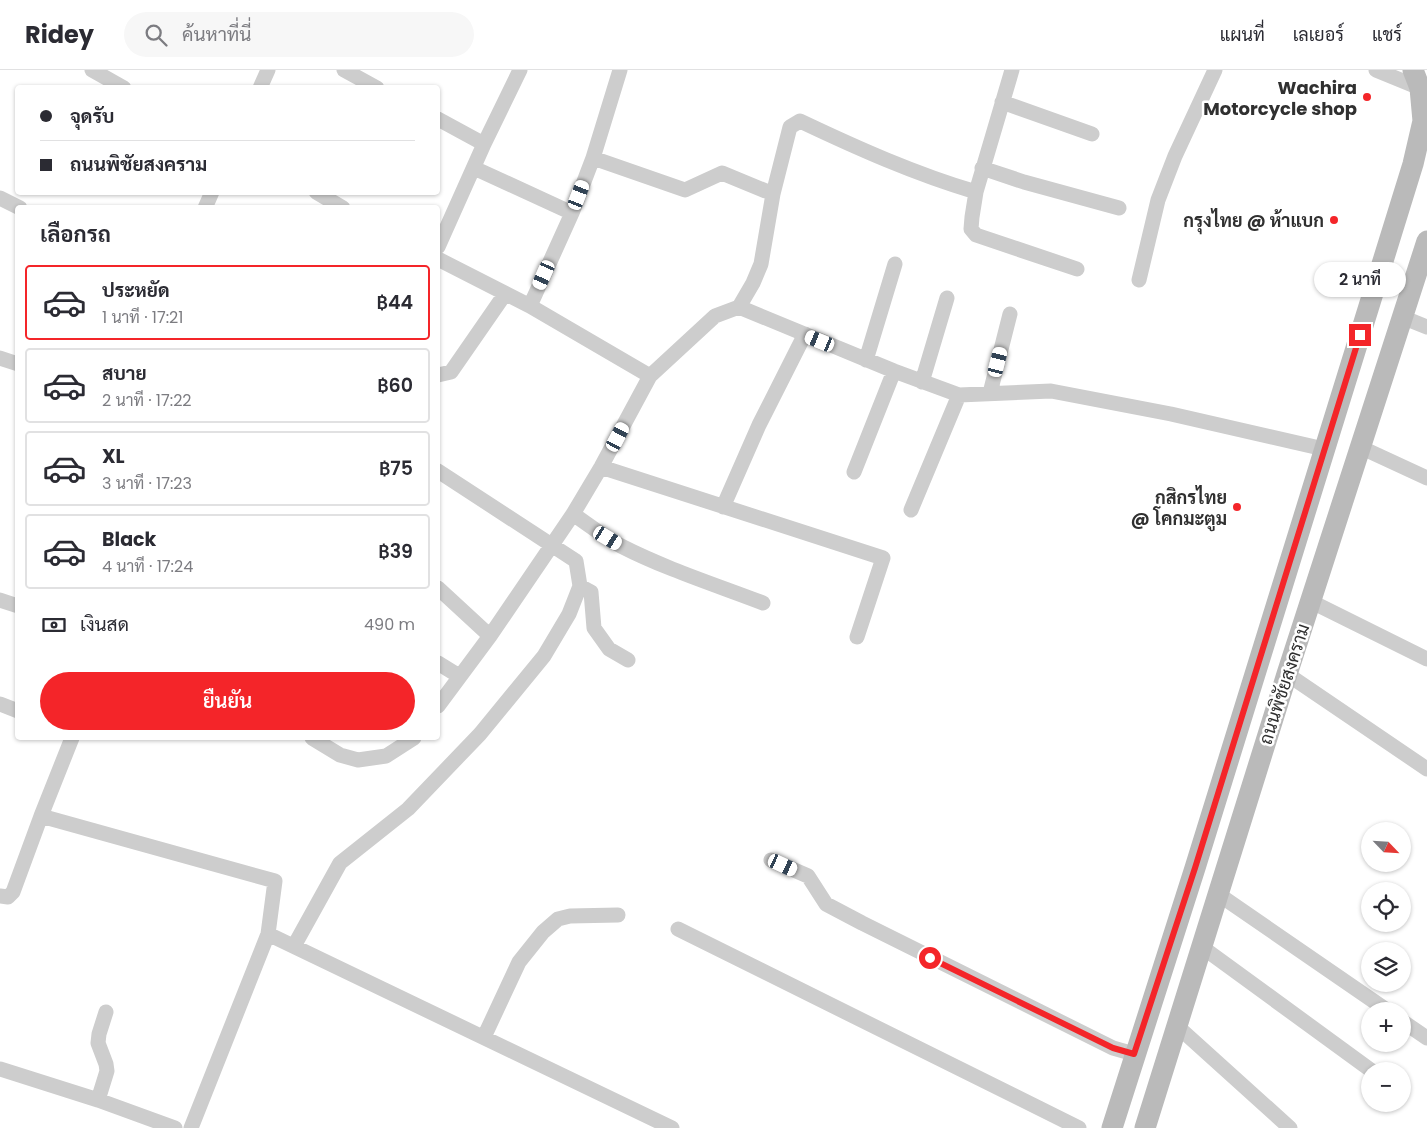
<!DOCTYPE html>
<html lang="th">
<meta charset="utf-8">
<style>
:root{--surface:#fff;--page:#f7f7f7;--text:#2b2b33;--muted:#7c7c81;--line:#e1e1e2;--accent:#f42529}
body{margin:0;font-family:Poppins,Sarabun,sans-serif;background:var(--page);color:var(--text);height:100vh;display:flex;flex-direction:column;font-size:19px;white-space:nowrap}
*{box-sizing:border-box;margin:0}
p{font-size:16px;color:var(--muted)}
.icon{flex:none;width:28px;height:28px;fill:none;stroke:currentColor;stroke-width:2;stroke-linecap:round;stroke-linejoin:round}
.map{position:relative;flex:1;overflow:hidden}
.drawer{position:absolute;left:15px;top:135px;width:425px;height:535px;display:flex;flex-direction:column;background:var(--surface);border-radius:5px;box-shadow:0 1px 4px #0004}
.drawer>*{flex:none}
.banner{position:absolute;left:15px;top:15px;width:425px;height:110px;border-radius:5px;box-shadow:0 1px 4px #0004;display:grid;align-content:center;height:110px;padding:0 25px;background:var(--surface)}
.needle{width:32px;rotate:115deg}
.buttons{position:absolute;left:1361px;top:752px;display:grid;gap:10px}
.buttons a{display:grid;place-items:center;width:50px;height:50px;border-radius:50%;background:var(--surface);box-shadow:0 1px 4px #0004;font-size:25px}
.end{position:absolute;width:22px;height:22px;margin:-11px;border:6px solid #f42529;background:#fff;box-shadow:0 0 0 2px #fff}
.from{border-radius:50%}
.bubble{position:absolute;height:35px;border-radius:18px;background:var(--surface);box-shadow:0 1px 4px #0004;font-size:16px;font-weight:600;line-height:35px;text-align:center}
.car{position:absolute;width:15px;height:30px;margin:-15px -8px;border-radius:6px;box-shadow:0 0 4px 1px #0007;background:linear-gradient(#fff 24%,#345 0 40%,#fff 0 76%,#345 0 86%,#fff 0)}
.banner b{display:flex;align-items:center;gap:18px;height:48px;font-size:19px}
.banner b+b{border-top:1px solid var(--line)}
.banner i{width:12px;height:12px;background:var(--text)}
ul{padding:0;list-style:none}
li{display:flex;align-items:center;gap:15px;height:75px;margin:0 10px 8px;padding:0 15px;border:2px solid var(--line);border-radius:5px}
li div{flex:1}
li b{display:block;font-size:19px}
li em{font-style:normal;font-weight:600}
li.on{border-color:var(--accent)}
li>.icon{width:45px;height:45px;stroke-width:1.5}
h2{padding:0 25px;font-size:22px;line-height:60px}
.pay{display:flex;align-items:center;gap:12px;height:55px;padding:0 25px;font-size:19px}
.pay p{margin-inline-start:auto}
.action{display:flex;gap:10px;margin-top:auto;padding:10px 25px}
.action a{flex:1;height:58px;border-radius:30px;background:var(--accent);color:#fff;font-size:20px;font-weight:600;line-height:58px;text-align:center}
header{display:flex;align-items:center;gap:30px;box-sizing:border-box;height:70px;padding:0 25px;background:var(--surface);border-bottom:1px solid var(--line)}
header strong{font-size:24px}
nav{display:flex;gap:28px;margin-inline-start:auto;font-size:18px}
.search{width:350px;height:45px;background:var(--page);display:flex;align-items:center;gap:12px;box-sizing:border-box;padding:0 18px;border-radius:28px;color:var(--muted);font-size:19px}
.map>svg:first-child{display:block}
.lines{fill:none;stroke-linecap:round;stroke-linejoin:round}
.minor{stroke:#cdcdcd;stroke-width:15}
.secondary{stroke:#bababa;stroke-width:21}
.route{stroke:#f42529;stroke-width:6}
.poi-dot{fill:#f42529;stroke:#fff;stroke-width:2}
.labels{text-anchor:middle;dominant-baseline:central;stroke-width:5;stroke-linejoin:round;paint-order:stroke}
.poi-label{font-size:18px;font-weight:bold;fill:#303030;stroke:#fff;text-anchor:end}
.street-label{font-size:18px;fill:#303030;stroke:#fff}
</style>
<header>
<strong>Ridey</strong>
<div class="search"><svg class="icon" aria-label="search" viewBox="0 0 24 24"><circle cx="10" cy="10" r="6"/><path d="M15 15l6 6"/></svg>ค้นหาที่นี่</div>
<nav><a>แผนที่</a><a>เลเยอร์</a><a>แชร์</a></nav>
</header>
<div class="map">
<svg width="1427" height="1058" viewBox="0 0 1427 1058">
<rect width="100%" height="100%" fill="#fff"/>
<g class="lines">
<path class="minor" d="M 92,0 L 124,18
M 344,0 L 377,18
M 1376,0 L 1420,18
M 260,18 L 268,0
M 1002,32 L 1092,64
M 438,49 L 484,74
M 593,88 L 685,120 L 722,103 L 773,124
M 474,98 L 572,143 L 593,88 L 620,0
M 982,98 L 1024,112 L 1119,138
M 316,122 L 343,138
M 976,122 L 972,147 L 971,159 L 976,165 L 1077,199
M 0,128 L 20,138
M 205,138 L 212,122
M 438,177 L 484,74 L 520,0
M 438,189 L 530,236 L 650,306
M 1139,210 L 1158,130 L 1175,86 L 1215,0
M 530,236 L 572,143
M 739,237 L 894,301 L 959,325 L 1051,321 L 1171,344 L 1324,379
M 1402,247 L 1427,257
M 0,288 L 18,294
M 866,290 L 895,194
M 438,305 L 451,302 L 505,224
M 922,312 L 947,228
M 990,323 L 1010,244
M 1360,377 L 1427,408
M 601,397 L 883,488 L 857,567
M 854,402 L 894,301
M 723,437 L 759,355 L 805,264
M 911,440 L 959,325
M 573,444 C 589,455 604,467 621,476 C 666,499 716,515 763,533
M 580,516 L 591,522 L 594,558 L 609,579 L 628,590
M 438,518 L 490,566
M 0,530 L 18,536
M 1310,531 L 1427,589
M 438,593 L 459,606
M 1287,604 L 1427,699
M 0,634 L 18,641
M 438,636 L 490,566 L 573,444 L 601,397 L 650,306 L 715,246 L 739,237 L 753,213 L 761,194 L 773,124 L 790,57 L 800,51 C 857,78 915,104 976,122 L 1012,0
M 312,668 L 340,685 L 358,690 L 386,686 L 414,668
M 41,746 L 275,811 L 268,864
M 771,790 L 808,806 L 826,834 L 862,853 L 1113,978 L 1134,984
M 1218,824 L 1388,941
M 0,826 L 8,827 L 13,822 L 41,746 L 72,668
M 678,859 L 1079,1058
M 294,876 L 340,793 L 408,739 L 480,664 L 544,586 L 569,544 L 580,516 L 576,491 L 438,401
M 1202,877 L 1372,1001
M 1402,951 L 1427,968
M 1177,956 L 1290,1058
M 484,967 L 519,892 L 543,862 L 558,849 L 570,846 L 618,845
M 0,999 L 98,1030 L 175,1058
M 98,1030 L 107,1001 L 106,994 L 98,973 L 99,964 L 106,942
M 191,1058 L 268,864 L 672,1058"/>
<path class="secondary" d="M 1112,1058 L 1195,798 L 1413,94 L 1423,51 L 1420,18 L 1413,0
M 1145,1058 L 1287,604 L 1427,171"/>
</g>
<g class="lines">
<path class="route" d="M 930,888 L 1113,978 L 1134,984 L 1195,798 L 1360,265"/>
</g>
<g class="poi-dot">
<circle cx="1367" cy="27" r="5"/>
<circle cx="1334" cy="150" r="5"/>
<circle cx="1237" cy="437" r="5"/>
</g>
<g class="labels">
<g class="poi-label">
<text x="1357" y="17">Wachira<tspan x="1357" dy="21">Motorcycle shop</tspan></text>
<text x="1324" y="150">กรุงไทย @ ห้าแบก</text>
<text x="1227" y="427">กสิกรไทย<tspan x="1227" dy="21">@ โคกมะตูม</tspan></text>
</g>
<g class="street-label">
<text transform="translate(1284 614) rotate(-72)">ถนนพิชัยสงคราม</text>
</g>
</g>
</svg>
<div class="buttons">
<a><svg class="needle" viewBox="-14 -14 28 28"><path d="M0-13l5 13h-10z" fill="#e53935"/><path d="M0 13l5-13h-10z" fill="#7c7c81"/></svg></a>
<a><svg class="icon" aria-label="locate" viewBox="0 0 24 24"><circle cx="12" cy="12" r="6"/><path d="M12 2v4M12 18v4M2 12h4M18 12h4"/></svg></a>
<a><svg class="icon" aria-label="layers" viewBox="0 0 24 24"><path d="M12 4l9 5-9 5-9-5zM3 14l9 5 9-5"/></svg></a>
<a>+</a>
<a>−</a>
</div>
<i class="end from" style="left:930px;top:888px"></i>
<i class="end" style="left:1360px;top:265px"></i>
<div class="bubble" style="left:1314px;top:192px;width:92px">2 นาที</div>
<i class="car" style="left:579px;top:125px;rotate:21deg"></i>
<i class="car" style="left:544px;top:205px;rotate:204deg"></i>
<i class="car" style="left:820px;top:271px;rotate:292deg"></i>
<i class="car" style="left:998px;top:292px;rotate:14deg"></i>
<i class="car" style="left:618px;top:367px;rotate:28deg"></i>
<i class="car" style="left:608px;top:468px;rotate:121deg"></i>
<i class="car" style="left:783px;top:795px;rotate:115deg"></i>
<div class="banner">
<b><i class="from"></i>จุดรับ</b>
<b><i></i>ถนนพิชัยสงคราม</b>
</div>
<section class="drawer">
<h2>เลือกรถ</h2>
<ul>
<li class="on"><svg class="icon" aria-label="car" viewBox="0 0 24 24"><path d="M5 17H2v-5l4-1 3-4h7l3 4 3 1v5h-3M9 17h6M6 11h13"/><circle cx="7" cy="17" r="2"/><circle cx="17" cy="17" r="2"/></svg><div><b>ประหยัด</b><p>1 นาที · 17:21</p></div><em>฿44</em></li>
<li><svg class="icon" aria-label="car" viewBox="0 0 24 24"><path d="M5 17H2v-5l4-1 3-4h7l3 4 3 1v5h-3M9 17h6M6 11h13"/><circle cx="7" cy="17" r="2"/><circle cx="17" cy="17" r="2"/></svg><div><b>สบาย</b><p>2 นาที · 17:22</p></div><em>฿60</em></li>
<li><svg class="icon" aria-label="car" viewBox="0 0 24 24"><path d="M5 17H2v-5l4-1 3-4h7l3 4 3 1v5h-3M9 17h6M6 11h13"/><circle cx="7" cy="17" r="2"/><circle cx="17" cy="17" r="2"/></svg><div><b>XL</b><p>3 นาที · 17:23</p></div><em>฿75</em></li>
<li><svg class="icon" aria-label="car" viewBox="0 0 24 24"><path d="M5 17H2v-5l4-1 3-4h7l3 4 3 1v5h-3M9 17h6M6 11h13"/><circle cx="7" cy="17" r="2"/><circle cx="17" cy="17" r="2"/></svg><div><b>Black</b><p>4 นาที · 17:24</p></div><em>฿39</em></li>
</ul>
<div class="pay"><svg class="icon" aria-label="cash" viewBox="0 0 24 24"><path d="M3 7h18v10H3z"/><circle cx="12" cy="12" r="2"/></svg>เงินสด<p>490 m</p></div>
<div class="action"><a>ยืนยัน</a></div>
</section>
</div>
